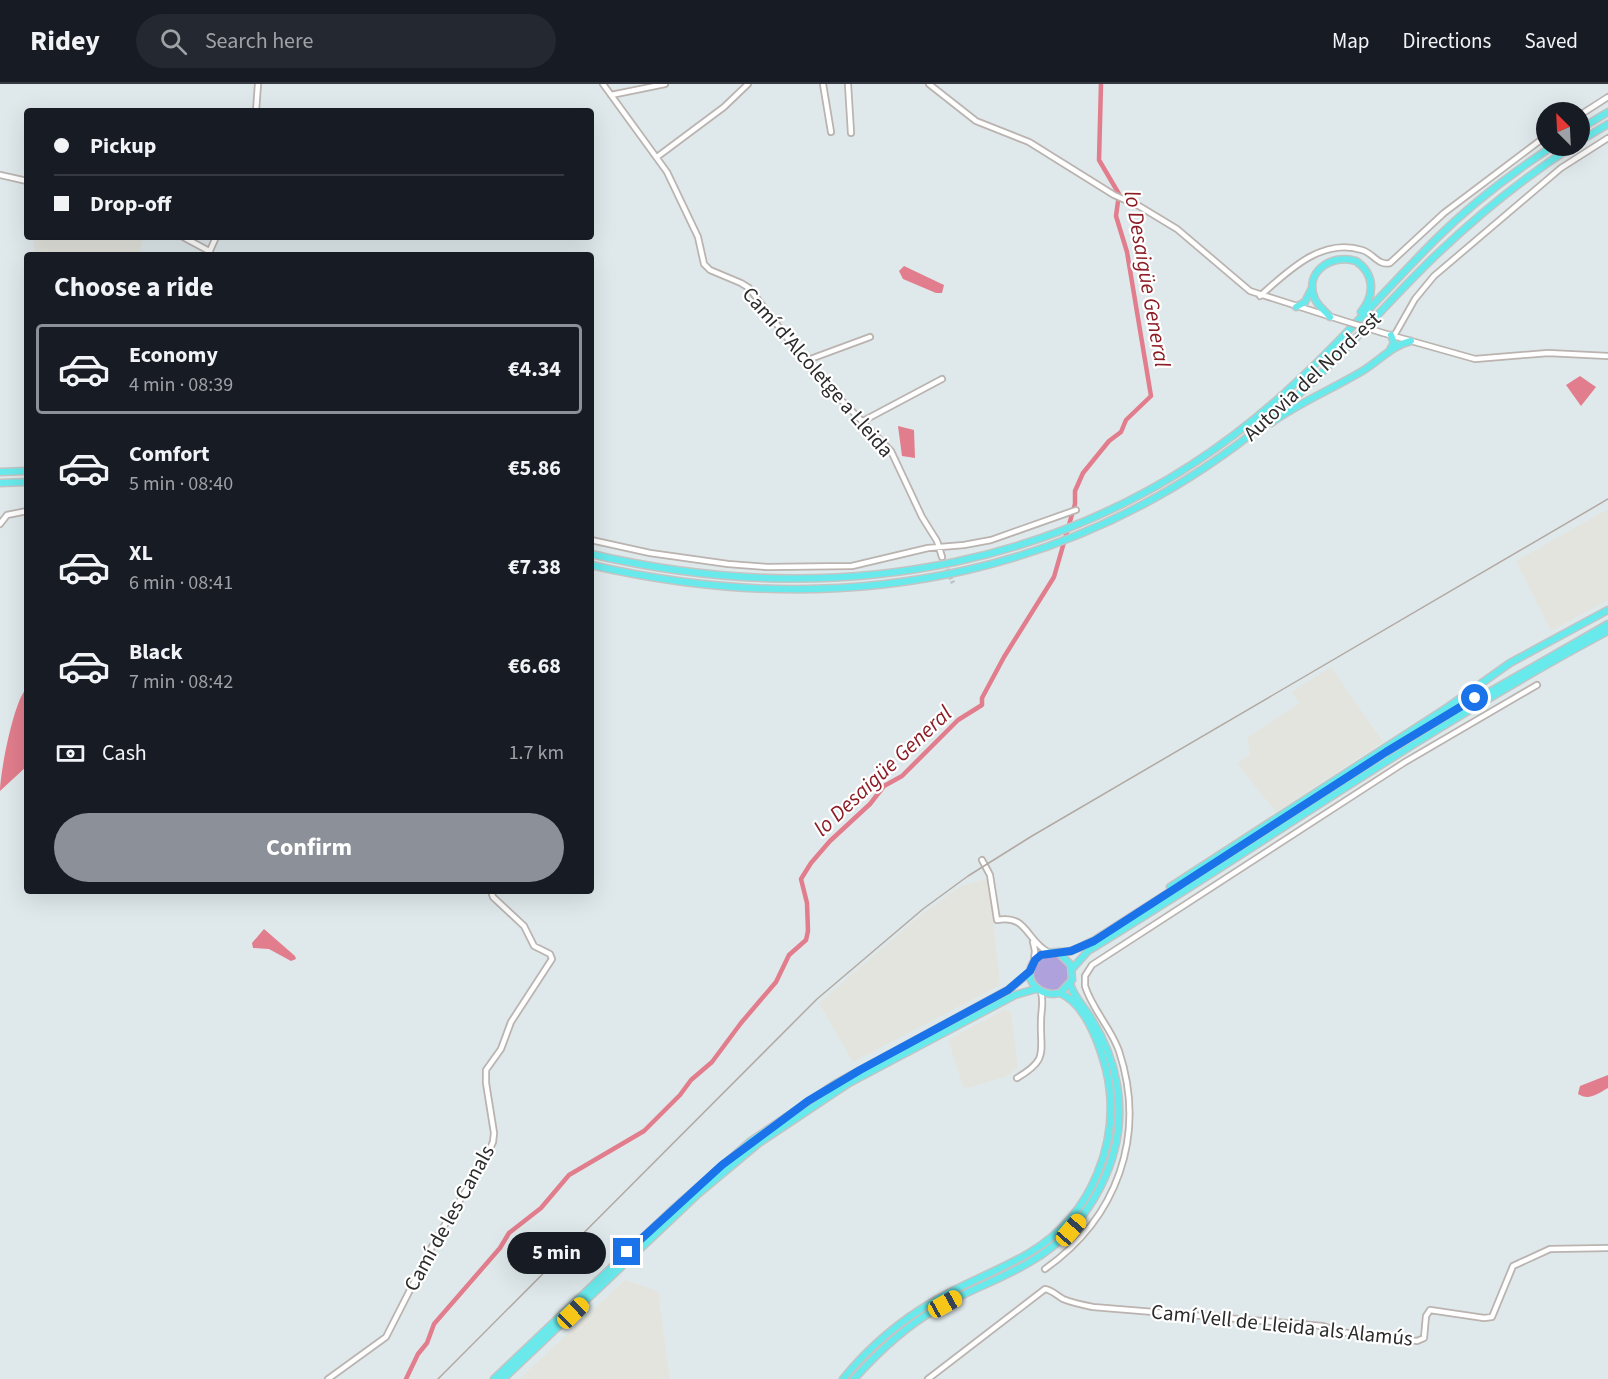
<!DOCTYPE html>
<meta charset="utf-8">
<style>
:root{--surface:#171b24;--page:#242831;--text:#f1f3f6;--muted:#9ea1a6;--line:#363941;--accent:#8c9099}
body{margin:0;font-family:"Source Sans 3",sans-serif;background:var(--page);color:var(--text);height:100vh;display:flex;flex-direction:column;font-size:22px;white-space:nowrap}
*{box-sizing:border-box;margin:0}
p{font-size:20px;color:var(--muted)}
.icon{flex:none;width:33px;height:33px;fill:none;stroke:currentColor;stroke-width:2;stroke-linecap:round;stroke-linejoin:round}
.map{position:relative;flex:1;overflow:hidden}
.details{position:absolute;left:24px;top:168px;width:570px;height:642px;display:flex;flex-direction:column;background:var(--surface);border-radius:6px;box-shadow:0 6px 24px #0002}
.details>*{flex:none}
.hud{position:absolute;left:24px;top:24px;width:570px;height:132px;border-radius:6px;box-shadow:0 6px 24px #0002;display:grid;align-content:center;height:132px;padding:0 30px;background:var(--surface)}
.needle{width:39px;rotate:336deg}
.buttons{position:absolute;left:1536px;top:18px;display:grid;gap:12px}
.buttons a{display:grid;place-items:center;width:54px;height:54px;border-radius:50%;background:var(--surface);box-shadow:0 6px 24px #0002;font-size:30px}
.end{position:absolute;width:27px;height:27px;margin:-14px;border:8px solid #1a73e8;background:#fff;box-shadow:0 0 0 3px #fff}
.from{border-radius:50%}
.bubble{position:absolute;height:42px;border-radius:21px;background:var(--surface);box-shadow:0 6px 24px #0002;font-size:20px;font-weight:700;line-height:42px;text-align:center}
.car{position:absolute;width:18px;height:36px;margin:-18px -9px;border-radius:8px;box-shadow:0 0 4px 2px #0007;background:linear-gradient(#f5c518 24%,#345 0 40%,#f5c518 0 76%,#345 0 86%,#f5c518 0)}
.hud b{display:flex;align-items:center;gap:21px;height:57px;font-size:22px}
.hud b+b{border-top:2px solid var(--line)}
.hud i{width:15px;height:15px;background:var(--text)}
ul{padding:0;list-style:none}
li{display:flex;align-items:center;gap:18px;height:90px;margin:0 12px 9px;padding:0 18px;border:3px solid transparent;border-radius:6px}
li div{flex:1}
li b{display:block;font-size:22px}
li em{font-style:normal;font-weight:700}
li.current{border-color:var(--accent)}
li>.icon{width:54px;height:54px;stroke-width:1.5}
h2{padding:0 30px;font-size:27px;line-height:72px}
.pay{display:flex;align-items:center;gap:15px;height:66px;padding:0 30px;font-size:22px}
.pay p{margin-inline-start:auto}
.primary-button{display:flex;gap:12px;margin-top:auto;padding:12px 30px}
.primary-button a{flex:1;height:69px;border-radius:36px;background:var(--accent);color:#fff;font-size:24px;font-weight:700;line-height:69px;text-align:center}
header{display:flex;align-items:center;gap:36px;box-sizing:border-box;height:84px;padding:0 30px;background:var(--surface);border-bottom:2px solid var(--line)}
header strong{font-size:28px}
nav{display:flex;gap:33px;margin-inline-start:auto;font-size:21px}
.search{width:420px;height:54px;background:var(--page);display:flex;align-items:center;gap:15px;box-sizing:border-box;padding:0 21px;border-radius:33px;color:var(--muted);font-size:22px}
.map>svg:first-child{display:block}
.industrial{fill:#e4e4de}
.green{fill:#afa1db}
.water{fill:#e17d8c}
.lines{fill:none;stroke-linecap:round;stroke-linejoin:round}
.canal{stroke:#e17d8c;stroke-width:4.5}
.minor-tunnel{stroke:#bbc3c5;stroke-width:4.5;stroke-dasharray:4.5 2;stroke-linecap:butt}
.minor-casing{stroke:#bab3af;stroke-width:8}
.highway-casing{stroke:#c4c4c4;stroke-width:9}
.minor{stroke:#fff;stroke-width:4.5}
.highway{stroke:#68eaec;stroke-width:6}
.rail{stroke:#b3a9a2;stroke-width:1.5}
.minor-bridge-casing{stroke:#bab3af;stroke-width:8;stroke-linecap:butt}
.minor-bridge{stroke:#fff;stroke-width:4.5}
.route{stroke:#1a73e8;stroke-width:8}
.labels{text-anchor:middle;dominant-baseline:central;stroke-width:4.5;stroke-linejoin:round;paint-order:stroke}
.street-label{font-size:21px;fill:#2b2b2b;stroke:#fff}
.water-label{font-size:22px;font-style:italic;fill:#8d1c24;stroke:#fff}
</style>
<header>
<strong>Ridey</strong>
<div class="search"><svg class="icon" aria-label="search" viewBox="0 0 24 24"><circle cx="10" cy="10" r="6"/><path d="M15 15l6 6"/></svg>Search here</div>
<nav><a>Map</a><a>Directions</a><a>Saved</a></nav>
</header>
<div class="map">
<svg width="1608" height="1295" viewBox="0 0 1608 1295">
<rect width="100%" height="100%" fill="#dfe9eb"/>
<path class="industrial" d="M 35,153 L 142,153 L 140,171 L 33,171 Z
M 1608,425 L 1608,516 L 1551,547 L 1516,477 Z
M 1331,583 L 1383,658 L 1276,728 L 1237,680 L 1250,670 L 1247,654 L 1300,619 L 1291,608 Z
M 989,794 L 1000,901 L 853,978 L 819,919 L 917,834 L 961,802 Z
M 1005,925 L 1011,928 L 1018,984 L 1007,992 L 964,1005 L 948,956 Z
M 625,1196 L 658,1207 L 670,1295 L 519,1295 Z"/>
<path class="green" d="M1033 889a18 18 0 1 1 36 0a18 18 0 1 1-36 0Z"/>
<path class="water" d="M 904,182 L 944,201 L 942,209 L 936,209 L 903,195 L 899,187 Z
M 1580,292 L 1596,303 L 1581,322 L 1566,301 Z
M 898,342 L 914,346 L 915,374 L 902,372 Z
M 27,604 L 27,682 L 0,707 C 0,689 14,615 27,604 Z
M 264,845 L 295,872 L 296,875 L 291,877 L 269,865 L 253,864 L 252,859 Z
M 1608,991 L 1608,1004 C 1597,1010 1589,1017 1578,1010 L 1580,1002 Z"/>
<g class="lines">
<path class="canal" d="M 406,1295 L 418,1270 L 427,1259 L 434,1240 L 500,1164 L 509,1149 L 541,1124 L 569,1091 L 644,1047 L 680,1011 L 691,996 L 712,978 L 741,939 L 776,898 L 789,871 L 806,856 L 808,847 L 807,819 L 801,795 L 811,779 L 830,757 L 870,720 L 884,702 L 902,692 L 958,636 L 982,621 L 982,614 L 1004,573 L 1054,493 L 1075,420 L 1075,407 L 1083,389 L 1109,357 L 1121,348 L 1126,336 L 1151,312 L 1127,168 L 1116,132 L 1119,110 L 1099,76 L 1101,0"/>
<path class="minor-tunnel" d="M 942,473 L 953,499"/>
<g class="minor-casing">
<path id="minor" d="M 603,0 L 667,88 L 698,153 L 704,180 L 710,186 L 741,199 L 749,204 L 811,285 L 891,367 L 922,433 L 937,457 L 942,473
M 823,0 L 831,48
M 848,0 L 851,49
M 929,0 L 976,37 L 1029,58 L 1114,111 L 1139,122 L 1177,145 L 1250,207 L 1338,235
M 611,11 L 665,0
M 256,27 L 258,0
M 1580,31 L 1608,13
M 657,73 L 724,23 L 748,0
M 0,91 L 27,97
M 183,153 L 209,167
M 208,171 L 216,153
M 1260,212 C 1288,187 1322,153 1362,166 C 1373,169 1378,182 1390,179 L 1444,129 L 1546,52
M 1383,249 L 1475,275 L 1548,269 L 1608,272
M 1394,252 L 1415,215 L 1434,192 L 1561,84 L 1608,54
M 805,277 L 870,253
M 863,337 L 942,295
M 0,440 L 7,431 L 27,427
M 591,456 L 650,469 L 728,480 L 767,483 L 852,482 L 928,464 L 964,461 L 991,456 L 1076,426
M 982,776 L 990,791 L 997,836 C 1027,830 1026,856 1048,868
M 1033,858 L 1035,867 L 1034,876
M 1017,994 C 1049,975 1040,969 1041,937 C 1041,926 1044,919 1041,908
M 1045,1185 C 1117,1134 1147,1052 1119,967 C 1111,944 1092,925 1085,902 L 1085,892 L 1092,881 L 1405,678 L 1537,601
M 328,1295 L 386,1253 L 436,1155 L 483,1079 L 493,1058 L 494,1049 L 486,999 L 486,986 L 501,965 L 511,938 L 552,875 L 550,870 L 534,862 L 524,842 L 493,813 L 491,807
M 928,1295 L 1045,1205 C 1052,1206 1056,1211 1063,1215 C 1073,1219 1083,1221 1093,1223 L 1323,1242 L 1339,1248 L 1417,1257 L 1424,1254 L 1426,1232 L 1430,1226 L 1484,1234 L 1492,1233 L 1513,1182 L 1550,1165 L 1608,1164"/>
</g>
<g class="highway-casing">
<path id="highway" d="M 1580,45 L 1608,28
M 1580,57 L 1608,40
M 1296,223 L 1305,218 L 1312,204
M 1330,233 C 1325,227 1318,222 1315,215 C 1303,188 1332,169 1356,177 C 1375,190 1375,211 1361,228
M 1390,266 L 1394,259 L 1391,251
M 1271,339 C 1300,318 1333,305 1364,286 C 1380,276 1393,261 1411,257
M 0,388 L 27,387
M 0,399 L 27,398
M 591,470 C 838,528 1086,485 1279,314 C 1335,265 1383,208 1436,155 C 1471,120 1512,89 1553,62
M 591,481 C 851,541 1100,491 1300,309 C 1348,266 1389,216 1435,172 C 1478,131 1523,94 1573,62
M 1170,803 L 1448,623 L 1510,579 L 1608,526
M 1059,869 L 1071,881 L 1072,896 L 1060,909 C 1042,914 1022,898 1033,879 C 1041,864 1058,870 1071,867 C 1079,864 1086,860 1093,857 L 1423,646 L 1608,540
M 1072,885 L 1088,867 C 1262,761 1428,643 1608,547
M 494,1295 L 671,1127 L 751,1057 L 835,1000 L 1008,906 L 1030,888
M 503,1295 L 698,1110 L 759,1059 L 849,999 L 1015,911 L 1036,905
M 843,1295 C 869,1263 901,1236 936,1216 C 966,1198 999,1187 1029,1169 C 1092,1132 1123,1055 1106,985 C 1099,959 1085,920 1060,909
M 854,1295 C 878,1268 905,1243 936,1225 C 966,1207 1000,1196 1030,1178 C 1090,1143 1129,1071 1117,1001 C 1113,977 1104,955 1091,934 C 1084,922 1073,913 1070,899"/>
</g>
<use href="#minor" class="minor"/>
<use href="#highway" class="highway"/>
<path class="rail" d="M 438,1295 L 817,915 L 923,825 L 968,792 L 1032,752 L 1608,415"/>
<g class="minor-bridge-casing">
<path id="minor-bridge" d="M 1338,235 L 1383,249"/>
</g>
<use href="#minor-bridge" class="minor-bridge"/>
</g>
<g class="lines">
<path class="route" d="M 627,1168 L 722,1081 L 808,1017 L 860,986 L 1008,906 L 1030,887 L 1035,876 L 1041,871 L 1071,867 L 1094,857 L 1386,668 L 1475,614"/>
</g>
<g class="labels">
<g class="street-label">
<text transform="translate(818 288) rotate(49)">Camí d'Alcoletge a Lleida</text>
<text transform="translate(1312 292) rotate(-43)">Autovia del Nord-est</text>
<text transform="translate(449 1134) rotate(-61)">Camí de les Canals</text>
<text transform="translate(1282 1241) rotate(6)">Camí Vell de Lleida als Alamús</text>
</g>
<g class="water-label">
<text transform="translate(1147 195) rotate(80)">lo Desaigüe General</text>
<text transform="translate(883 687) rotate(-43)">lo Desaigüe General</text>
</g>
</g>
</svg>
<div class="buttons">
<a><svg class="needle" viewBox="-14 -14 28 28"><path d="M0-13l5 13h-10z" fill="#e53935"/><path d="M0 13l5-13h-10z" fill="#9ea1a6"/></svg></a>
</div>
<i class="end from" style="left:1475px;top:614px"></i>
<i class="end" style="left:627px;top:1168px"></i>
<div class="bubble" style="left:507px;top:1148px;width:99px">5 min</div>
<i class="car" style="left:1071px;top:1146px;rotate:41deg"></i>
<i class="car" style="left:945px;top:1220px;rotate:61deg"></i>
<i class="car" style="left:573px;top:1229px;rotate:46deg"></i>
<div class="hud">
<b><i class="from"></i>Pickup</b>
<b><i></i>Drop-off</b>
</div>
<section class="details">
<h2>Choose a ride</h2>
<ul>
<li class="current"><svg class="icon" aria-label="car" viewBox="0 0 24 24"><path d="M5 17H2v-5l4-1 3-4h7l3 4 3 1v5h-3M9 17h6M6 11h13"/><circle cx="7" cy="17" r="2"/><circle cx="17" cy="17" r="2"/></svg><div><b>Economy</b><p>4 min · 08:39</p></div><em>€4.34</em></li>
<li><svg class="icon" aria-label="car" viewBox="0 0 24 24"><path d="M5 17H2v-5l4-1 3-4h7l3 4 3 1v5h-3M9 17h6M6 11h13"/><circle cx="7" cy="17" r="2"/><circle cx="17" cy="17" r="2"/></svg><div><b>Comfort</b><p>5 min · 08:40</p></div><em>€5.86</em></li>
<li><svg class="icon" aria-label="car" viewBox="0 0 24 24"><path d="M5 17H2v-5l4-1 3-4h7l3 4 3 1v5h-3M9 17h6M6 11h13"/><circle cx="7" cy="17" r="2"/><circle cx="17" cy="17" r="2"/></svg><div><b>XL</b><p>6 min · 08:41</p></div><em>€7.38</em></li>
<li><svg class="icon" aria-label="car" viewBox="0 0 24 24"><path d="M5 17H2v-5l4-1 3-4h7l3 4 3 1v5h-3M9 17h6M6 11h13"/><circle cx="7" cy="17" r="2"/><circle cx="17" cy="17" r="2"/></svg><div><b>Black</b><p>7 min · 08:42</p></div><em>€6.68</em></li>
</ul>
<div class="pay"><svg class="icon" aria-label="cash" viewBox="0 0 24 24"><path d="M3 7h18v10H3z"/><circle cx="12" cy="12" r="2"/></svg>Cash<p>1.7 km</p></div>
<div class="primary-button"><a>Confirm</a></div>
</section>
</div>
